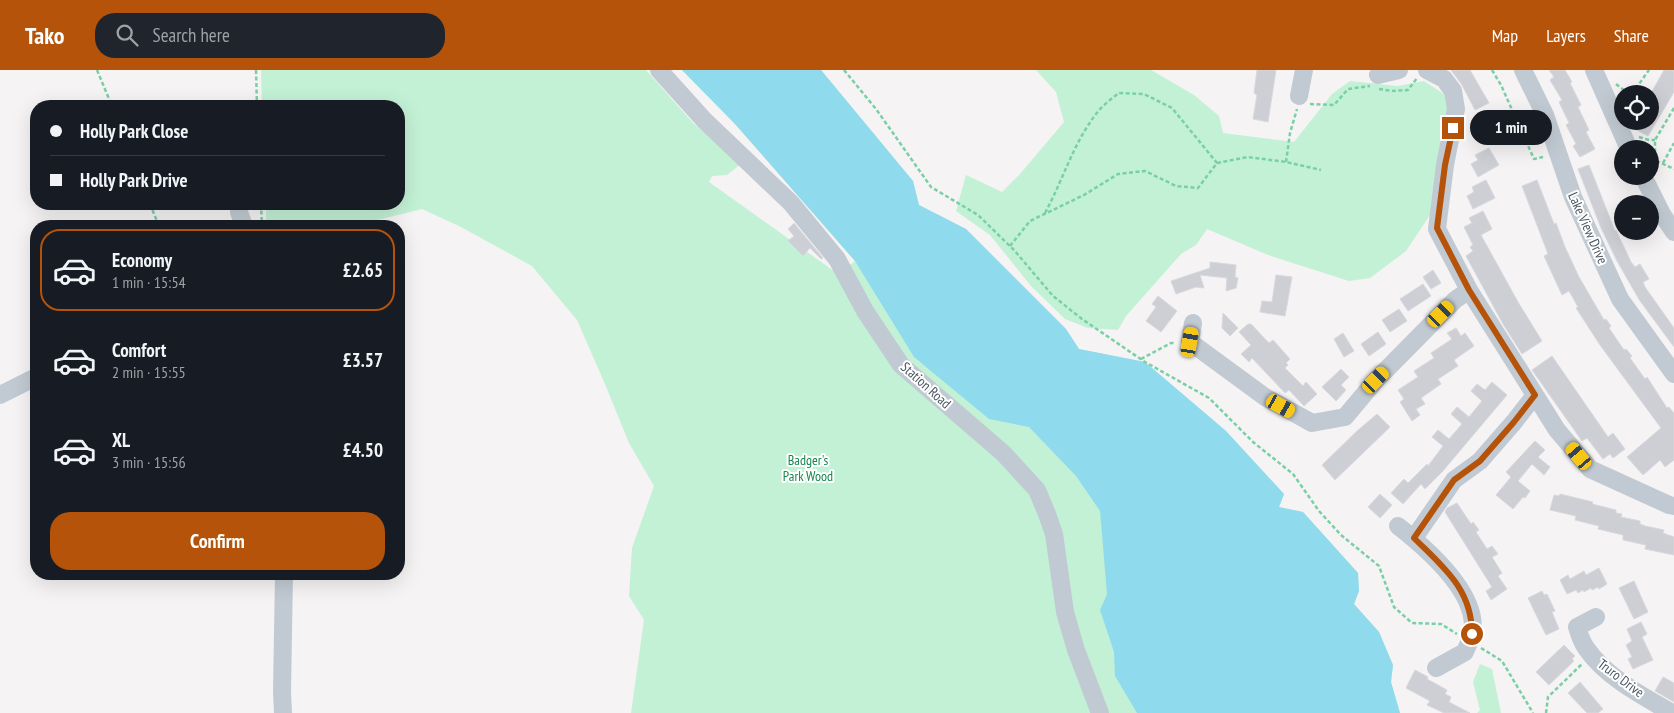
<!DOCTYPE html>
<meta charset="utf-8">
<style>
:root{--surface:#171b24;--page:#20242c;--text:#f1f3f6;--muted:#9ea1a6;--line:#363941;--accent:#b45309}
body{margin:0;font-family:"PT Sans Narrow",sans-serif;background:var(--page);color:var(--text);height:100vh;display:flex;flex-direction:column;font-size:19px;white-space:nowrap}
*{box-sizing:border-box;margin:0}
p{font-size:16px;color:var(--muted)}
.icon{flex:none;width:28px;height:28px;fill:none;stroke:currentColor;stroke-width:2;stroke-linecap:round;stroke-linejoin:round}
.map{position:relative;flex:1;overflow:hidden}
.panel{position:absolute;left:30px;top:150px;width:375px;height:360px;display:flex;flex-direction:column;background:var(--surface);border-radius:20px;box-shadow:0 5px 20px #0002}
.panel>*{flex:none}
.top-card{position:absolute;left:30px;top:30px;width:375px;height:110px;border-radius:20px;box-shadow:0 5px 20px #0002;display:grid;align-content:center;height:110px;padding:0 20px;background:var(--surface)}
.fabs{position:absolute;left:1614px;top:15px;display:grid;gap:10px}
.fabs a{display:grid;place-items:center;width:45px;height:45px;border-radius:50%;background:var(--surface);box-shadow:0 5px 20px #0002;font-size:25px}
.end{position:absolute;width:22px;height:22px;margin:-11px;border:6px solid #b45309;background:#fff;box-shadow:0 0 0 2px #fff}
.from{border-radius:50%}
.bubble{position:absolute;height:35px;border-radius:18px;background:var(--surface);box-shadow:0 5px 20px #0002;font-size:16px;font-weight:800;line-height:35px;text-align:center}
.car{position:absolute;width:15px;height:30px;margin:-15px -8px;border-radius:6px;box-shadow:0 0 4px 1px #0007;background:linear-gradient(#f5c518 24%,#345 0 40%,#f5c518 0 76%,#345 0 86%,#f5c518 0)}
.top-card b{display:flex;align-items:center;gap:18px;height:48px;font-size:19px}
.top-card b+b{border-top:1px solid var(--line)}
.top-card i{width:12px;height:12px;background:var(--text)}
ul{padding:9px 0 0;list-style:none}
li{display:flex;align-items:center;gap:15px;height:82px;margin:0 10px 8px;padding:0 10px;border:2px solid transparent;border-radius:20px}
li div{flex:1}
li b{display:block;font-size:19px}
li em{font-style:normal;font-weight:800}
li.selected{border-color:var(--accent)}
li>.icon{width:45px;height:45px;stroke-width:1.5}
.primary-button{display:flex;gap:10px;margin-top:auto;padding:10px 20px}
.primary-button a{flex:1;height:58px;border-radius:20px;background:var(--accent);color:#fff;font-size:20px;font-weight:800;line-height:58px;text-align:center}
header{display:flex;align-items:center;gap:30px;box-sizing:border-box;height:70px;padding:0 25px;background:var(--accent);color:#fff}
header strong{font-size:24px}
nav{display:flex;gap:28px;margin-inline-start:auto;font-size:18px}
.search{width:350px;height:45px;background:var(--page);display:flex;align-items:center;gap:12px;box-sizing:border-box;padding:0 18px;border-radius:20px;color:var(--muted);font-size:19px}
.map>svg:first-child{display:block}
.green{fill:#c3f1d5}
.water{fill:#90daee}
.building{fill:#cdcfd5;stroke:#d7d9de}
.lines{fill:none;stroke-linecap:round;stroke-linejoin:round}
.path{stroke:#7ad0a6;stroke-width:2.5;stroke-dasharray:4 2.5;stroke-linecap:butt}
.minor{stroke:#c1cad2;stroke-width:18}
.route{stroke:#b45309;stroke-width:6}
.labels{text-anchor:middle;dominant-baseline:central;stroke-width:4;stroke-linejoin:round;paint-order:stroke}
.street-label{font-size:14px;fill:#4a5661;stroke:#fff}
.park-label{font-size:14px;fill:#17864f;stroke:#fff}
</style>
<header>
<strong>Tako</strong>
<div class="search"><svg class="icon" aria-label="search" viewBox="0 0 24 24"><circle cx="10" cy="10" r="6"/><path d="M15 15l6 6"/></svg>Search here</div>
<nav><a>Map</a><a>Layers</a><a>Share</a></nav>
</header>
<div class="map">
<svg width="1674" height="643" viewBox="0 0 1674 643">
<rect width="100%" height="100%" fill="#f5f3f3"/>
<path class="green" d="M 261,0 L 646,0 L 693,53 L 742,93 L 727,105 L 712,106 L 709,112 L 838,204 L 855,191 L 735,54 L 682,0 L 821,0 L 913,111 L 919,135 L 966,159 L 1066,259 L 1079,279 L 1145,292 L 1226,361 L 1284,424 L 1279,437 L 1303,442 L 1358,503 L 1359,521 L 1354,534 L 1379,562 L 1393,595 L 1391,612 L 1400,643 L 631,643 L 644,550 L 629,526 L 632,478 L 654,416 L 629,373 L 605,314 L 577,250 L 532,196 L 461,157 L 422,139 L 353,156 L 266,156 L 266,134 L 399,134 L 399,36 L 262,36 Z
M 1036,0 L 1151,0 L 1194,25 L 1219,46 L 1223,63 L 1294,72 L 1332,24 L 1350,11 L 1398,16 L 1424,11 L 1447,26 L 1449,50 L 1432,142 L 1406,181 L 1370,208 L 1349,211 L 1268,185 L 1207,159 L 1196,175 L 1181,184 L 1126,246 L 1118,260 L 1088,258 L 1065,249 L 1031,216 L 990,165 L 956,141 L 966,105 L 1002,122 L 1020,104 L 1064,52 L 1056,22 Z
M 1480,594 L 1492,599 L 1501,643 L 1477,643 L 1480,640 L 1473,612 Z"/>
<path class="water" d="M 682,0 L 821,0 L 913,111 L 919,135 L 966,159 L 1066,259 L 1079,279 L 1145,292 L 1226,361 L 1284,424 L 1279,437 L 1303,442 L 1358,503 L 1359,521 L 1354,534 L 1379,562 L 1393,595 L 1391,612 L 1400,643 L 1137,643 L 1115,606 L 1114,582 L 1100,540 L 1107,524 L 1100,441 L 1076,406 L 1029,357 L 989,349 L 914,287 L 855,191 L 735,54 Z"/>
<path class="building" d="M 1257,0 L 1276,0 L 1268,52 L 1253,49 L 1257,25 L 1254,23 Z
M 1451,0 L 1470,0 L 1489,33 L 1475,40 L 1462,15 Z
M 1549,0 L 1565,0 L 1572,12 L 1570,13 L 1581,35 L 1578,37 L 1589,60 L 1586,62 L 1595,79 L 1580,87 L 1573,76 L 1576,74 L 1566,55 L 1569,53 L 1559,32 L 1562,30 L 1550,10 L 1554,7 Z
M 1664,0 L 1674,0 L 1674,22 L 1648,66 L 1635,59 L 1640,51 L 1650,51 L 1650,25 Z
M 1487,49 L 1497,67 L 1483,74 L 1473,57 Z
M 1489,78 L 1499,95 L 1478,107 L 1471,94 L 1478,90 L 1475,85 Z
M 1589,95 L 1615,161 L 1616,160 L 1631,192 L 1635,197 L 1640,194 L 1649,209 L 1643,212 L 1645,217 L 1674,258 L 1674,277 L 1640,231 L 1617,191 L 1601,158 L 1578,99 Z
M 1486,110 L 1495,128 L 1473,139 L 1467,126 L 1474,122 L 1472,117 Z
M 1537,110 L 1554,154 L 1556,153 L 1565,177 L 1579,207 L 1604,250 L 1606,249 L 1611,256 L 1609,258 L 1624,280 L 1626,279 L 1632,286 L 1630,288 L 1645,309 L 1647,307 L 1667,338 L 1669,337 L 1674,343 L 1674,390 L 1665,397 L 1660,390 L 1643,405 L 1627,387 L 1661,358 L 1600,275 L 1576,238 L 1578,237 L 1569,221 L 1562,225 L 1544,186 L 1548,184 L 1522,116 Z
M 1483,141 L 1492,159 L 1481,165 L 1518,232 L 1542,271 L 1522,284 L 1503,254 L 1466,186 L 1473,181 L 1470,177 L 1473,175 L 1464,157 L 1472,153 L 1469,148 Z
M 794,153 L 823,188 L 821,189 L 810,178 L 803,186 L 788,171 L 794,166 L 788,159 Z
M 1210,192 L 1236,195 L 1235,207 L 1238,208 L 1236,218 L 1226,221 L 1227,208 L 1200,205 L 1204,218 L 1196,217 L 1176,224 L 1171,211 L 1210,198 Z
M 1433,200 L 1441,213 L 1431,219 L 1423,207 Z
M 1276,205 L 1292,207 L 1285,246 L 1260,242 L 1262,231 L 1272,232 Z
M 1423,214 L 1431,226 L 1408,241 L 1400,229 Z
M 1158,226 L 1177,241 L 1161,262 L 1146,251 L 1156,237 L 1152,234 Z
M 1399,239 L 1407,251 L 1390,262 L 1382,250 Z
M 1223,243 L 1238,258 L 1230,266 L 1222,258 Z
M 1248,254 L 1251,254 L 1269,273 L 1273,270 L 1290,289 L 1286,293 L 1288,295 L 1285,298 L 1303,316 L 1306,312 L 1317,324 L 1304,336 L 1289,320 L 1285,323 L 1252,288 L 1249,292 L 1241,284 L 1251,275 L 1239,262 Z
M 1456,258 L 1461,266 L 1465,263 L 1474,276 L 1454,290 L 1458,296 L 1438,309 L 1441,314 L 1421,328 L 1425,334 L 1416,339 L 1420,345 L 1412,351 L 1400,332 L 1404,329 L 1398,320 L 1418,307 L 1414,301 L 1434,288 L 1431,283 L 1452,269 L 1447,263 Z
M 1378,262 L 1386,274 L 1369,286 L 1361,274 Z
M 1343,263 L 1354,281 L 1344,287 L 1334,269 Z
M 1552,286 L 1608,367 L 1613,363 L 1625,379 L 1613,388 L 1610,384 L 1603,389 L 1587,368 L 1582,371 L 1532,300 Z
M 1341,299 L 1349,307 L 1341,315 L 1346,320 L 1336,331 L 1322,317 Z
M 1492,312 L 1507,325 L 1442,402 L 1425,419 L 1421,414 L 1403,434 L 1391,423 L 1404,409 L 1408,413 L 1427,394 L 1428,396 L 1443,376 L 1432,367 L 1438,360 L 1449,369 L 1462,354 L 1451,344 L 1457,337 L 1469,347 L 1482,331 L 1471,321 L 1477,314 L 1485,320 Z
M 1377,344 L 1390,357 L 1335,410 L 1322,395 L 1357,361 Z
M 1535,371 L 1545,380 L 1538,387 L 1550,397 L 1544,405 L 1532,394 L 1518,411 L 1530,421 L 1525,428 L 1523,427 L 1513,439 L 1496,425 L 1511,407 L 1506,402 Z
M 1380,424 L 1392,435 L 1380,448 L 1368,437 Z
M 1560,424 L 1593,432 L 1592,434 L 1616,440 L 1616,443 L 1622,444 L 1621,447 L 1640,451 L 1640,454 L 1645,456 L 1664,460 L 1663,463 L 1674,467 L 1674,485 L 1645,479 L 1646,475 L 1623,470 L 1623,465 L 1598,459 L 1599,456 L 1575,450 L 1576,446 L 1550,440 L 1554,425 L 1559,426 Z
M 1457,433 L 1471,454 L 1473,452 L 1479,460 L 1476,462 L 1487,479 L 1492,476 L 1498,484 L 1492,487 L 1502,503 L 1498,506 L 1507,519 L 1491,530 L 1486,521 L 1492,517 L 1445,442 L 1447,438 Z
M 1599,498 L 1607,514 L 1599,519 L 1598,517 L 1592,520 L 1591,518 L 1584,522 L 1583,520 L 1578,523 L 1576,520 L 1567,524 L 1560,510 L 1568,505 L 1570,509 L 1584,501 L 1586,505 Z
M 1634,511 L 1648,542 L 1634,549 L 1619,518 Z
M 1542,521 L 1544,525 L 1547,524 L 1555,541 L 1552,542 L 1559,559 L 1546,565 L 1528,528 Z
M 1641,552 L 1647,564 L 1642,567 L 1653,590 L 1633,599 L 1628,589 L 1632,587 L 1626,575 L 1632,571 L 1627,559 Z
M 1564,575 L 1575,586 L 1572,589 L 1574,591 L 1549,615 L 1536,602 Z
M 1415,600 L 1428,607 L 1427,609 L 1447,620 L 1445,624 L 1451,627 L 1449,632 L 1470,643 L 1444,643 L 1427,635 L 1430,631 L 1406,618 Z
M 1663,607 L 1674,613 L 1674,632 L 1655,621 Z
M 1580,612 L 1603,639 L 1598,643 L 1587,643 L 1568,623 Z"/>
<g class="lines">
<path class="path" d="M 97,0 L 112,36
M 256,0 L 257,36
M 844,0 L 876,39 L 931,117 L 978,145 L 1014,180 L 1053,226 L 1082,249 L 1145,292 L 1209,328 L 1253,372 L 1293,404 L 1319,441 L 1341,465 L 1379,496 L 1394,537 L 1412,553 L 1441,554 L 1457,564
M 1492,0 L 1501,15 L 1534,89 L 1543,87
M 1616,14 L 1629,24
M 1379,19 L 1392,21 L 1408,20 L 1417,8
M 1632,24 L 1649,0
M 1310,34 L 1334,35 L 1348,19 L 1370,16
M 1674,38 L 1655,70 L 1655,90 L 1674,99
M 1639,67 L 1649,70 L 1655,70
M 1286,92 L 1290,63 L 1297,39
M 1663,93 L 1674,73
M 150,134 L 159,156
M 261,134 L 262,156
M 1045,143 C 1063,110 1073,74 1096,44 C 1102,36 1111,29 1119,23 L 1144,24 L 1172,38 L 1217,93
M 1010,176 L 1030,151 L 1084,125 L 1118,104 L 1145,101 L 1176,116 L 1198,118 L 1217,93 L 1248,87 L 1286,92 L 1321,100
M 1141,289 L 1171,273 L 1176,273
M 1481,578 L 1502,591 L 1533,643
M 1546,643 L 1548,627 L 1582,594"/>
<path class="minor" d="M 659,0 L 704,50 L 791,133 L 837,189 L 865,241 L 901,295 L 1003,383 L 1037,420 L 1047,444 L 1054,464 L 1065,542 L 1076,580 L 1100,643
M 1427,0 L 1444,9 L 1453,21 L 1456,39 L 1445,95 L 1437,159 L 1469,220 L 1557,360 L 1590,399 L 1669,435 L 1674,436
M 1523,0 L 1545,45 L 1573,127 L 1620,229 L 1674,304
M 1594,0 L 1629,79
M 1378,5 L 1399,0
M 1299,26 L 1304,0
M 1643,106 L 1662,144 L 1674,162
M 239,142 L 244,156
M 1193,253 L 1190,272 L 1265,327 L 1312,353 L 1345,347 L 1376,310 L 1455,230 L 1469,220
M 0,325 L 36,307
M 1398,456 C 1426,478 1480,524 1472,564 C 1471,570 1467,576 1465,582 L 1436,598
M 1414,468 L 1454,410 L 1480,391 L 1514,352 L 1535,325
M 1596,547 L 1577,557 C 1579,564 1582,572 1586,578 C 1607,608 1641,625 1672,643
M 283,643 L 282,622 L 284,504"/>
</g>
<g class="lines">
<path class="route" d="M 1453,58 L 1445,95 L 1437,158 L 1469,220 L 1535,325 L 1514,352 L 1480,391 L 1454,410 L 1414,468 C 1443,497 1472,519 1472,564"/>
</g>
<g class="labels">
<g class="street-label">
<text transform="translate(1588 158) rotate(66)">Lake View Drive</text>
<text transform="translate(926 315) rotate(42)">Station Road</text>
<text transform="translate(1621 608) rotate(37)">Truro Drive</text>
</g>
<g class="park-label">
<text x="808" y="390">Badger's<tspan x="808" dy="16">Park Wood</tspan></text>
</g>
</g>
</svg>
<div class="fabs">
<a><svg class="icon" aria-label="locate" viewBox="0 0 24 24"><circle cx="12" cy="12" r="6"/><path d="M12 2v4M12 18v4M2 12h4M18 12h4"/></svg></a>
<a>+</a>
<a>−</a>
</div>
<i class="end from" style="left:1472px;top:564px"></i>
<i class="end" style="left:1453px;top:58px"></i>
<div class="bubble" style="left:1470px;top:40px;width:82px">1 min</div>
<i class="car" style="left:1441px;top:244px;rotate:44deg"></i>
<i class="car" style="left:1190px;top:272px;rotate:10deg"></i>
<i class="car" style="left:1376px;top:310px;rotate:44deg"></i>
<i class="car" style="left:1281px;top:336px;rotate:119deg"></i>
<i class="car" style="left:1579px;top:386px;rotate:320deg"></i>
<div class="top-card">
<b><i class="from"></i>Holly Park Close</b>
<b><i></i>Holly Park Drive</b>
</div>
<section class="panel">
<ul>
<li class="selected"><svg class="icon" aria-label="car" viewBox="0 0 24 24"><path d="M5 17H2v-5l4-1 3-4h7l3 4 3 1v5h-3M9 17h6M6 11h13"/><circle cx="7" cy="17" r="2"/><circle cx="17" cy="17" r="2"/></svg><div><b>Economy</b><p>1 min · 15:54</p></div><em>£2.65</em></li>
<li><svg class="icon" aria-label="car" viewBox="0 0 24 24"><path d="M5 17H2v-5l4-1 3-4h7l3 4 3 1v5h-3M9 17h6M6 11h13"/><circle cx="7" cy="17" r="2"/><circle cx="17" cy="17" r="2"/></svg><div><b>Comfort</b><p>2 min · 15:55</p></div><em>£3.57</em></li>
<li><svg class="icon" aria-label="car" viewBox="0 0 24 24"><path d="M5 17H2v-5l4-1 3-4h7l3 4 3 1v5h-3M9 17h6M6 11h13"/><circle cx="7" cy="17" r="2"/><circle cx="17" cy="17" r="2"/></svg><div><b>XL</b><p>3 min · 15:56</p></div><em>£4.50</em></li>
</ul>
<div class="primary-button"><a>Confirm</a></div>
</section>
</div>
